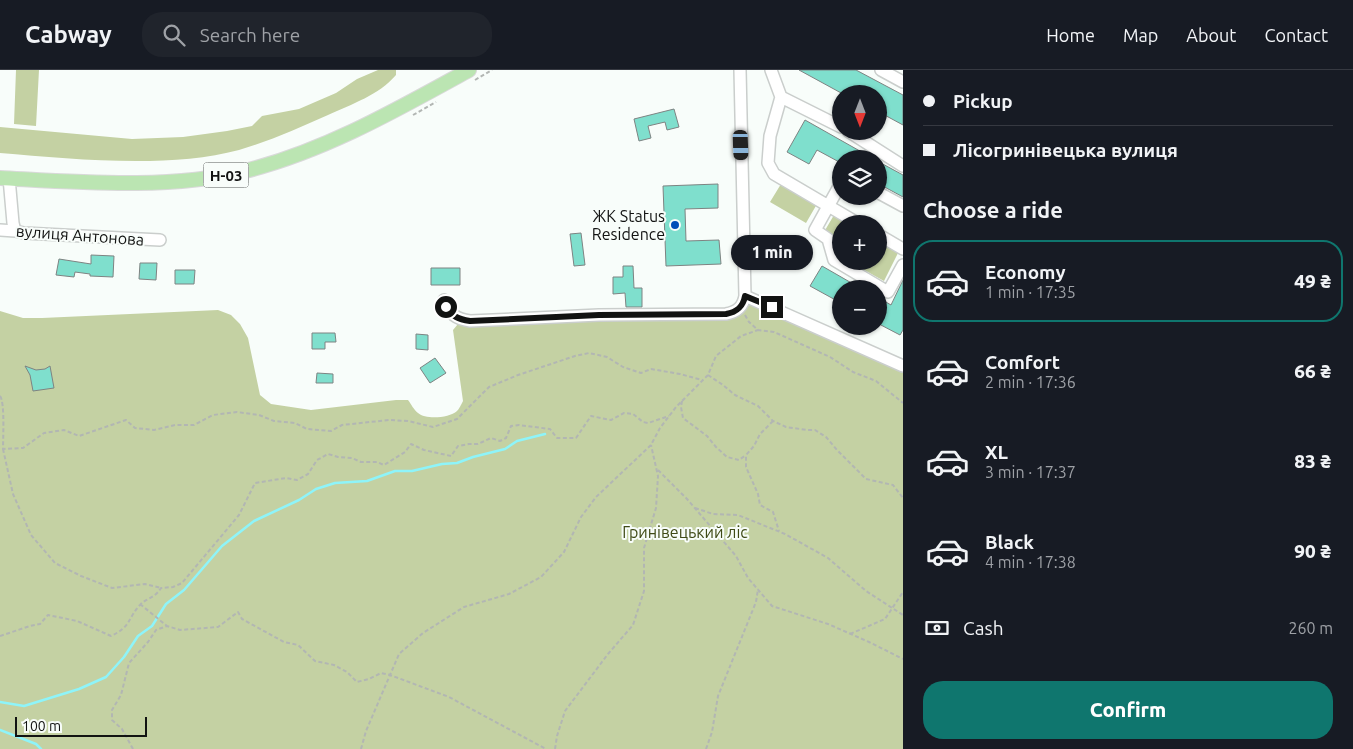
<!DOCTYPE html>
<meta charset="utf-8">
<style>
:root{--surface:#171b24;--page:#20242c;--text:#f1f3f6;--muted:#9ea1a6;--line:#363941;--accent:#0f766e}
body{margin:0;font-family:Ubuntu,sans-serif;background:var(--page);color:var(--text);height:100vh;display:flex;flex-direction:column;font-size:19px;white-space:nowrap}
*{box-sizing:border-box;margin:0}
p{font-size:16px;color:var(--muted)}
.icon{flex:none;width:28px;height:28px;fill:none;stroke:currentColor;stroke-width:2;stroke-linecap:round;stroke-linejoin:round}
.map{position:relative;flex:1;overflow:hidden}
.side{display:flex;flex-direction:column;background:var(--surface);width:450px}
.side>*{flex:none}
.guide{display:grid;align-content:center;height:110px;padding:0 20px;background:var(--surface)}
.needle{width:32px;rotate:180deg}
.fabs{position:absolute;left:832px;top:15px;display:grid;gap:10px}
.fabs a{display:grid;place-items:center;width:55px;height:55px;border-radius:50%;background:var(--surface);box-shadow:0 1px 4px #0004;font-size:25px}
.scale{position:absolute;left:15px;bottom:12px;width:132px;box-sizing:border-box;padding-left:5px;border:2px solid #121312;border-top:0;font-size:14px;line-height:18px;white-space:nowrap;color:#121312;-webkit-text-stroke:4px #f8fdfa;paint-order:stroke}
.end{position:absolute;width:22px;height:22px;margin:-11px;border:6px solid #121312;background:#fff;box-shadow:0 0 0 2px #fff}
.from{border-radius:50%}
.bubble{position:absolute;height:35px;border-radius:18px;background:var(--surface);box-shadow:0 1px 4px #0004;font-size:16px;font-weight:800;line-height:35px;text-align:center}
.car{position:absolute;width:15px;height:30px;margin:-15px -8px;border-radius:6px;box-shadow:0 0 4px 1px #0007;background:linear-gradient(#222 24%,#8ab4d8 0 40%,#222 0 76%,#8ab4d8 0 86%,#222 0)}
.guide b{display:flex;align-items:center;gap:18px;height:48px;font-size:19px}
.guide b+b{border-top:1px solid var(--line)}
.guide i{width:12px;height:12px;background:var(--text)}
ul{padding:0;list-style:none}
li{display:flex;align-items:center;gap:15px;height:82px;margin:0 10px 8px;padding:0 10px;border:2px solid transparent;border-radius:20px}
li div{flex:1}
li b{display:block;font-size:19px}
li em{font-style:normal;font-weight:800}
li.current{border-color:var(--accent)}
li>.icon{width:45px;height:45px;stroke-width:1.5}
h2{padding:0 20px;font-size:22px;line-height:60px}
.pay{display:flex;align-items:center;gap:12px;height:55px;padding:0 20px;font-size:19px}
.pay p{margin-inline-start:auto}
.primary-button{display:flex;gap:10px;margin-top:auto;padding:10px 20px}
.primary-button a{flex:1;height:58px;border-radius:20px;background:var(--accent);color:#fff;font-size:20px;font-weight:800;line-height:58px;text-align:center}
header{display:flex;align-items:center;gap:30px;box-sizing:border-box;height:70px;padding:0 25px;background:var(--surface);border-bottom:1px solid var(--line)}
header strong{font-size:24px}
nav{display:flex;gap:28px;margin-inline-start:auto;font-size:18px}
.search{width:350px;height:45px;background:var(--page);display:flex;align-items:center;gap:12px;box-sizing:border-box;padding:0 18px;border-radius:20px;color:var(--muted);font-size:19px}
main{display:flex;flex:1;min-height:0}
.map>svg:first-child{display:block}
.green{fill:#c4d1a3}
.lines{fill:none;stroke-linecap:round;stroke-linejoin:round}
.stream{stroke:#8ef4f9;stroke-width:2.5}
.building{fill:#7fdfcd;stroke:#7e8382}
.minor-casing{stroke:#cacecc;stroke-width:14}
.major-casing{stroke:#d9d9d9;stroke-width:16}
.path{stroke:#b2b6b3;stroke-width:2;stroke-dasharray:4 2.5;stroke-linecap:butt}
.minor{stroke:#fff;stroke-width:11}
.major{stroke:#bbe5b2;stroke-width:14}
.route{stroke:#121312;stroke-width:6}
.poi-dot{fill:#004fb9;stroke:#f8fdfa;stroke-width:2}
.labels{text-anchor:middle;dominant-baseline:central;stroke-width:4;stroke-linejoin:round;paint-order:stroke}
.shield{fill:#f8fdfa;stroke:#575958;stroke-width:1}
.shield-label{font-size:15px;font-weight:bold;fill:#121312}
.poi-label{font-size:16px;fill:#121312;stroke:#f8fdfa;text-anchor:end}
.street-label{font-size:16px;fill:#121312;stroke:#f8fdfa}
.park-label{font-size:16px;fill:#3f4a16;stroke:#f8fdfa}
</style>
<header>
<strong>Cabway</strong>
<div class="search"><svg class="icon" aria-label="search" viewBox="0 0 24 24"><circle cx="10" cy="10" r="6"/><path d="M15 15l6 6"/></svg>Search here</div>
<nav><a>Home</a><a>Map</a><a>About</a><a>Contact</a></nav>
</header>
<main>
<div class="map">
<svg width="903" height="679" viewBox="0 0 903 679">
<rect width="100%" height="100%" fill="#f8fdfa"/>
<path class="green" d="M 16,0 L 39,0 L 36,56 L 14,54 Z
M 378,0 L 396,0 L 396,5 C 379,25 352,34 328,45 C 299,58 270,71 239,80 C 168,99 73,89 0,83 L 0,57 L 132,69 L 183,67 L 227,61 L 252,56 L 262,46 L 299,39 L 336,23 L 357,9 Z
M 781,114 L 817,134 L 806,153 L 770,132 Z
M 834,145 L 848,154 L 841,154 L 841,188 L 839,186 L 839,174 L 824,162 Z
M 879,172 L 898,183 L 884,211 L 848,191 L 879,191 Z
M 745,226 L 903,296 L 903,679 L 0,679 L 0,241 L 23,248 L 42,248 L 218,240 L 231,245 L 240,254 L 248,268 L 260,325 L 271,334 L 311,340 L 396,330 L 408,330 C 411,334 414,340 418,343 C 426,350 449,348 457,341 C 459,339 461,335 463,331 L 453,260 L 458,254 L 726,244 Z"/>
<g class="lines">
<path class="stream" d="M 0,632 L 24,636 L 79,619 L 106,607 L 124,587 L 138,566 L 152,556 L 166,534 L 184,520 L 222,476 L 254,451 L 299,430 L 316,419 L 335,413 L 367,411 L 395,401 L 412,401 L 442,394 L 457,393 L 473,387 L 505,379 L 517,371 L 545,364
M 0,660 L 36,674 L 41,679"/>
</g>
<path class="building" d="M 799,0 L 856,0 L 903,25 L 903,55 L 879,42 L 879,24 L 843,24 Z
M 674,39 L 679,57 L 667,60 L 665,52 L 648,56 L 651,68 L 639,71 L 634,49 Z
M 805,50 L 874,89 L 841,89 L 841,93 L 817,80 L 809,94 L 787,82 Z
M 879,92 L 903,105 L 903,127 L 879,114 Z
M 718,114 L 718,138 L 685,139 L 686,171 L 719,170 L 721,194 L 666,196 L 663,116 Z
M 581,163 L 585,195 L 574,196 L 570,164 Z
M 91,185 L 114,186 L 113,207 L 90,206 L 90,204 L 75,202 L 74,207 L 56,205 L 59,189 L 91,194 Z
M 140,193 L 157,193 L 156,210 L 139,209 Z
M 623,196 L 633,196 L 634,218 L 642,218 L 642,237 L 626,237 L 625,223 L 613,224 L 613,207 L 623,207 Z
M 822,196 L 862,219 L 841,219 L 841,233 L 810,216 Z
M 431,198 L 460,198 L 460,215 L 431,215 Z
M 175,200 L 195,200 L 194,214 L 175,214 Z
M 903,210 L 903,260 L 900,265 L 879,254 L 879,228 L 891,235 Z
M 312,263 L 335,263 L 336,272 L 325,272 L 325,279 L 312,279 Z
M 416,264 L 428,265 L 428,280 L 416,279 Z
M 435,288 L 446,303 L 430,313 L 420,298 Z
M 25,296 L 36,300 L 45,299 L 50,296 L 54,318 L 33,321 L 30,305 Z
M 317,303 L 333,304 L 333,313 L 316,313 Z"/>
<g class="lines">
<g class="minor-casing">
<path id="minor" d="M 771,0 L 781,27 L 841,57
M 881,0 L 903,12
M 781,27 L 770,66 L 768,93 L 774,104 L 859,154
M 848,61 L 903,96
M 9,108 L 13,153 L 15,161
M 841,113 L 815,160 L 828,169 L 834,190 L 888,222 L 903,195
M 879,123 L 903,136
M 0,160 L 15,161 L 24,163 L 160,170
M 879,165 L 903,179
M 745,226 L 903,296
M 444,230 C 449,244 456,249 470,251 L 599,245 L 726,244 C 737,242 743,237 745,226 L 740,0"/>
</g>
<g class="major-casing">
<path id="major" d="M 0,108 C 76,112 171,120 245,101 C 325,81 398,39 469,0"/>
</g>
<path class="path" d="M 475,10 L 492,0
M 413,45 L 436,32
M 745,245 L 749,252 L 758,260 L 774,262 L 830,287 L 853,302 L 876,311 L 903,333
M 708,305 L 723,315 L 735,325 L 758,336 L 773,351 L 786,357 L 807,360 L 815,360 L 826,367 L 837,380 L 866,409 L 893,415 L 903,428
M 0,326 C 5,332 3,369 3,379 L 23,378 L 44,363 L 64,360 L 79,366 L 126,350 L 135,358 L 154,360 L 175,355 L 194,355 L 213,345 L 237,342 L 259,345 L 274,351 L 295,353 L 307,359 L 331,361 L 342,355 L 389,350 L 408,351 L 433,357 L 457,349 L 489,317 L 518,305 L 575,286 L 589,283 L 607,287 L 623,297 L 641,303 L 651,299 L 680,304 L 702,310
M 682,331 L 681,337 L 683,348 L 707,366 L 716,377 L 727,387 L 739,390 L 746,385
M 773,351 L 760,364 L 754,376 L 746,385 L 746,397 L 758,424 L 760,435 L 773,442 L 779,461
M 3,379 L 13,424 L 31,465 L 55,493 L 81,506 L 112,518 L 145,514 L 161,518
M 658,400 L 687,429 L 736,486 L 748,508 L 772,536 L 828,554 L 869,572 L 903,589
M 695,438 L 713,444 L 738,445 L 785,464 L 828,488 L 866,521 L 903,545
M 140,534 L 167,556
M 850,564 L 885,549 L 903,522
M 0,566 L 30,556 L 40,554 L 48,545 L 77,551 L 111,566 C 132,556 127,549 140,535 C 146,528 154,529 161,518 L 173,517 L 182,513 L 239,445 L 255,413 L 286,408 L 297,410 L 308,404 L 317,390 L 328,384 L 338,387 L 352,388 L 361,392 L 377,392 L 384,395 L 405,382 L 411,374 L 424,380 L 451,386 L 458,376 L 469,374 L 478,374 L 491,368 L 500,371 L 506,368 L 511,356 L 519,355 L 550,359 L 557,368 L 576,368 L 591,346 L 611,350 L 624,343 L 633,344 L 643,352 L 648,353 L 669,346
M 133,679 L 122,659 L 112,650 L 112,640 L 121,625 L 129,593 L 148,572 L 156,560 L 167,556 L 180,560 L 218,557 L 238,542 L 242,549 L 284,572 L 298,575 L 315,591 L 334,595 L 347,602 L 357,612 L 369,609 L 381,603 L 390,605 L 449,627 L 546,679
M 361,679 L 366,661 L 399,584 L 423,563 L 464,537 L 509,524 L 541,507 L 564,482 L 581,447 L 596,427 L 651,375 L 660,358 L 676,337 L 708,305 L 716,286 L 741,266 L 758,260
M 555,679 L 557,666 L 565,641 L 608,584 L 633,555 L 644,521 L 644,478 L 656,438 L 658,406 L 651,375
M 706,679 L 712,662 L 718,626 L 756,532 L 758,519"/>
<use href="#minor" class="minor"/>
<use href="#major" class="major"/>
</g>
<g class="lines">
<path class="route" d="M 446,237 C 453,247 458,249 470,251 L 599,245 L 726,244 C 737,242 743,237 745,226 L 772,237"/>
</g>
<circle class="poi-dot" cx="675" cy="155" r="5"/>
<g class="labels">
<rect class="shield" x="203.5" y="92.5" width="45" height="25" rx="4"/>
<g class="shield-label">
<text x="226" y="105">Н-03</text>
</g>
<g class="poi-label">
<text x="665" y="146">ЖК Status<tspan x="665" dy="18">Residence</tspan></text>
</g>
<g class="street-label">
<text transform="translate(80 165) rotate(4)">вулиця Антонова</text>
</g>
<g class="park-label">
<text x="685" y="462">Гринівецький ліс</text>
</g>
</g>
</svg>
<div class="fabs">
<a><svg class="needle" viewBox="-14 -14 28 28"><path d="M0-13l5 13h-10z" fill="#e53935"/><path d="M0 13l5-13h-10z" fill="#9ea1a6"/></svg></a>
<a><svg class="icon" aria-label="layers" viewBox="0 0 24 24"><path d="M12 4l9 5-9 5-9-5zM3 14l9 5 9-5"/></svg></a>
<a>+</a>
<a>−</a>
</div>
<div class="scale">100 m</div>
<i class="end from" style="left:446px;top:237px"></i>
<i class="end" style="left:772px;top:237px"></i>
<div class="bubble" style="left:731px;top:165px;width:82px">1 min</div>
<i class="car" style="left:741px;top:75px;rotate:178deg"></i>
</div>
<section class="side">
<div class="guide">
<b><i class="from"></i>Pickup</b>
<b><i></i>Лісогринівецька вулиця</b>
</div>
<h2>Choose a ride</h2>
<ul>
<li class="current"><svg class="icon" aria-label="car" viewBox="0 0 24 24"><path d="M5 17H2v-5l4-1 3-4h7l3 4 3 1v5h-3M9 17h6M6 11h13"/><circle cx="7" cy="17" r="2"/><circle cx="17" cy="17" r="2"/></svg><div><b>Economy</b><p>1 min · 17:35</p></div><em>49 ₴</em></li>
<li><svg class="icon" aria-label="car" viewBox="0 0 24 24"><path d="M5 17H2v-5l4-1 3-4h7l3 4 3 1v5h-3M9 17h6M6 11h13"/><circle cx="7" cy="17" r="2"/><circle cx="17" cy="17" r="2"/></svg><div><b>Comfort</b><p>2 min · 17:36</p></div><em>66 ₴</em></li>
<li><svg class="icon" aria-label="car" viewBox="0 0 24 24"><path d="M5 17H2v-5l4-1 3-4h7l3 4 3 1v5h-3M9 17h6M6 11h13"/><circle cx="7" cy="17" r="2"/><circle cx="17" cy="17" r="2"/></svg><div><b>XL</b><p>3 min · 17:37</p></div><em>83 ₴</em></li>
<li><svg class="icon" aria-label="car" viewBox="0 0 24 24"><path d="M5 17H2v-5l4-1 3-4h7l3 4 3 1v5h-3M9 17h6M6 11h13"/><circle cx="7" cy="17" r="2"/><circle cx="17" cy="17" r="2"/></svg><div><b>Black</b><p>4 min · 17:38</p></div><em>90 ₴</em></li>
</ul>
<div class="pay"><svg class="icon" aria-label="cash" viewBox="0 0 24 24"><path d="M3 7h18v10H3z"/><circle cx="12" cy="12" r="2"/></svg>Cash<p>260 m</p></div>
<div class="primary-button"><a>Confirm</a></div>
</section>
</main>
